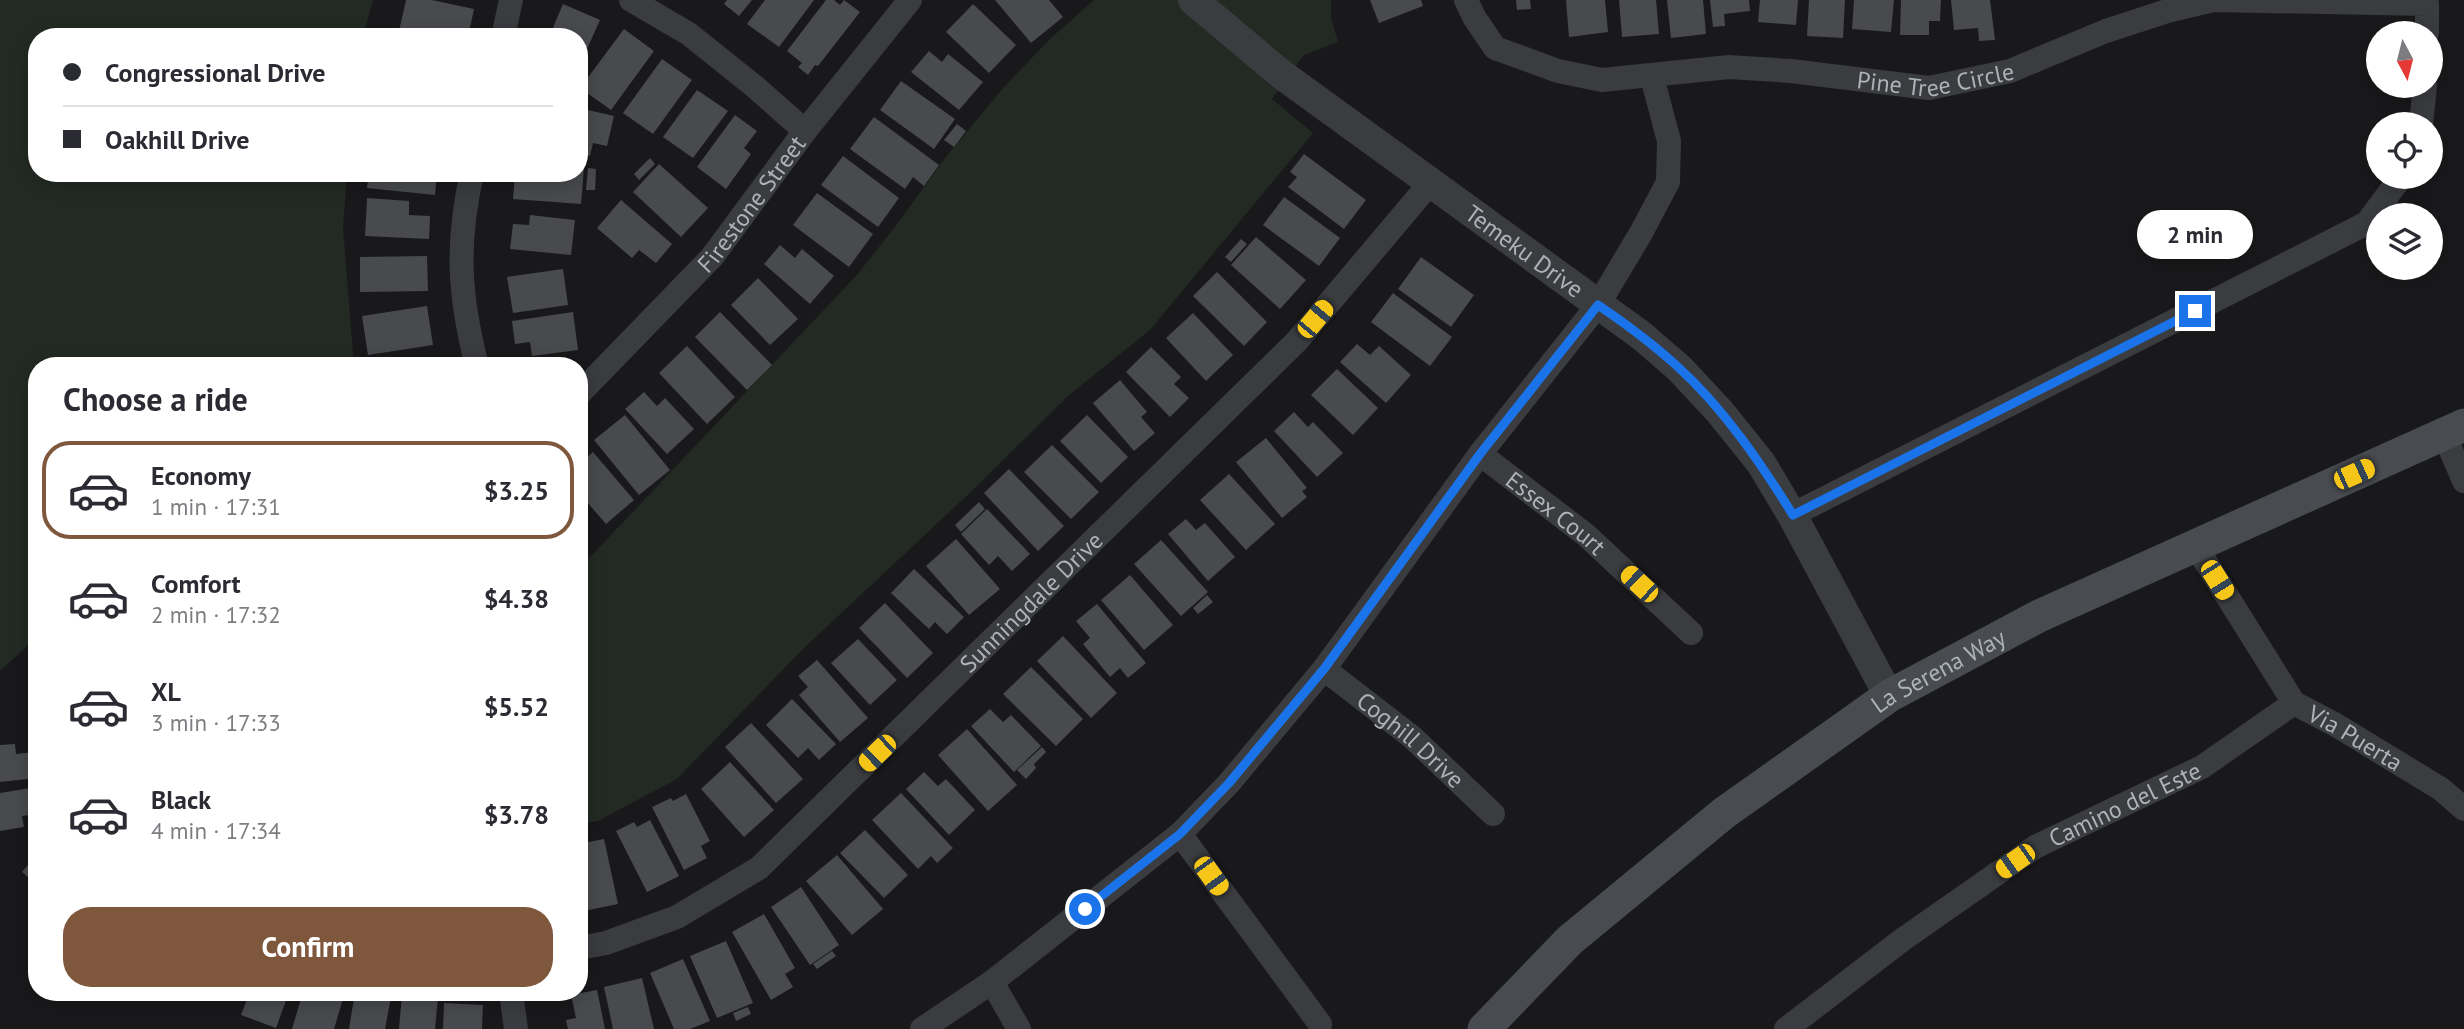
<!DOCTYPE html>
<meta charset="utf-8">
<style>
:root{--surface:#fff;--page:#f7f7f7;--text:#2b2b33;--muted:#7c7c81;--line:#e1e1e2;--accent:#7f573c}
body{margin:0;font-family:"PT Sans",sans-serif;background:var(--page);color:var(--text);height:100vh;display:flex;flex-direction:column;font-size:26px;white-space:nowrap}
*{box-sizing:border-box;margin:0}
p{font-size:23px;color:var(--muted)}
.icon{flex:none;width:38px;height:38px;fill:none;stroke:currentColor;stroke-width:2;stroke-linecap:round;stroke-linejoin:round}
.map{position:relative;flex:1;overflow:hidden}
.sheet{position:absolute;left:28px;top:357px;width:560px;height:644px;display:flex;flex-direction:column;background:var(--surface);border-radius:28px;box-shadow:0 4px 18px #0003}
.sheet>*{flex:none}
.hud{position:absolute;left:28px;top:28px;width:560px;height:154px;border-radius:28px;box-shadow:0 4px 18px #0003;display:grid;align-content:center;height:154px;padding:0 35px;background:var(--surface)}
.needle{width:46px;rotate:173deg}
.tools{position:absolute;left:2366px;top:21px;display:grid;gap:14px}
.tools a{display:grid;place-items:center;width:77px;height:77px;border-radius:50%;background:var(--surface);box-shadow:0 4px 18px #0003;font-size:35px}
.end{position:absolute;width:32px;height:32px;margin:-16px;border:9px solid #1a73e8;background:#fff;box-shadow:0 0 0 4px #fff}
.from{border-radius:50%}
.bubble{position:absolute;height:49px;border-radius:24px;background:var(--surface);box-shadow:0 4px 18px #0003;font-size:23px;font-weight:600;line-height:49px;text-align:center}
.car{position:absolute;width:21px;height:42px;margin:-21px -10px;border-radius:9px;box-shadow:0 0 5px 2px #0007;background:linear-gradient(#f5c518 24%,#345 0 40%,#f5c518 0 76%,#345 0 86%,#f5c518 0)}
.hud b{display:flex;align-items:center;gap:24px;height:66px;font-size:26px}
.hud b+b{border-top:2px solid var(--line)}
.hud i{width:18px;height:18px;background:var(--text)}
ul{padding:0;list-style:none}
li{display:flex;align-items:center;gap:21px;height:98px;margin:0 14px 10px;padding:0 21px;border:4px solid transparent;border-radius:28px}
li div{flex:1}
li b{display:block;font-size:26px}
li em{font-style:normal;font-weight:600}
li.current{border-color:var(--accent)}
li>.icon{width:63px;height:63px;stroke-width:1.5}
h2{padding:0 35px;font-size:32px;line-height:84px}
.button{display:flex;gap:14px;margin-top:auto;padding:14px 35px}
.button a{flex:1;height:80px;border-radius:28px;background:var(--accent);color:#fff;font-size:28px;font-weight:600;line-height:80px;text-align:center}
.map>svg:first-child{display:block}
.green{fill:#232a23}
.building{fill:#484a4d}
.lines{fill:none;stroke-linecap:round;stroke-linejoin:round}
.minor{stroke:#3a3c3f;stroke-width:24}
.tertiary{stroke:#3a3c3f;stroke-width:30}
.secondary{stroke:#484b4f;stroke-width:33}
.route{stroke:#1a73e8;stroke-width:9}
.labels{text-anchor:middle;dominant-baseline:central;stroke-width:5;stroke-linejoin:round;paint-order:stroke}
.street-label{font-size:24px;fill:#acb3b9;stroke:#141416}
</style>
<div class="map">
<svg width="2464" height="1029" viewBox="0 0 2464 1029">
<rect width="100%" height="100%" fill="#19191b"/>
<path class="green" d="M 0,0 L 373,0 L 363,37 L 37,37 L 37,173 L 347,173 L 343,228 L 354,366 L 37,366 L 37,637 L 0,671 Z
M 1094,0 L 1331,0 L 1331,18 L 1338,42 L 1304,55 L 1272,99 L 1313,133 L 1150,330 L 1069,395 L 976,487 L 803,649 L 677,779 L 598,821 L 579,824 L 579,563 L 592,555 L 856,276 L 898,223 L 945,158 L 1004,87 L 1051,38 Z"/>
<path class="building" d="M 406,0 L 432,0 L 474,9 L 468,37 L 426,37 L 399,31 Z
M 727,0 L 752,0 L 739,16 L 724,4 Z
M 765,0 L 814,0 L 779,47 L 747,24 Z
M 826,0 L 834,0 L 840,5 L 844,0 L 860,12 L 818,66 L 815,65 L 808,75 L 798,67 L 802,63 L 787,51 Z
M 995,0 L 1049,0 L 1063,17 L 1031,43 Z
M 1370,0 L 1421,0 L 1423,6 L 1379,23 Z
M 1516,0 L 1530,0 L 1531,9 L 1517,10 Z
M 1566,0 L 1605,0 L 1608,32 L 1569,37 Z
M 1619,0 L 1656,0 L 1659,34 L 1622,37 Z
M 1667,0 L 1703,0 L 1706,34 L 1671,38 Z
M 1710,0 L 1749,0 L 1750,11 L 1724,14 L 1725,26 L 1713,27 Z
M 1760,0 L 1798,0 L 1796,25 L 1758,22 Z
M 1809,0 L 1845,0 L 1843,38 L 1807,36 Z
M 1854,0 L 1894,0 L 1891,32 L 1852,29 Z
M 1901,0 L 1941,0 L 1940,21 L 1929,21 L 1929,35 L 1900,35 Z
M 1951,0 L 1990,0 L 1995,40 L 1979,41 L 1978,28 L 1954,30 Z
M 563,4 L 600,20 L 579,67 L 579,37 L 549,37 Z
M 973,4 L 1016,45 L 989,73 L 946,32 Z
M 624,29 L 654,51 L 611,110 L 580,88 Z
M 929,51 L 942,62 L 948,54 L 983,82 L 959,110 L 911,72 Z
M 662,59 L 692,80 L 653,134 L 623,113 Z
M 901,81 L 955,119 L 934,149 L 880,110 Z
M 697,90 L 728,111 L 693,158 L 663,137 Z
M 579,108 L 614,116 L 607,146 L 593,143 L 590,156 L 579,153 Z
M 735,115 L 757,131 L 744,148 L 751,154 L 726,189 L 697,167 Z
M 874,117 L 939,165 L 924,186 L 913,177 L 905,189 L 850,149 Z
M 957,124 L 966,131 L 954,147 L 944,140 Z
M 1304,154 L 1366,200 L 1344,229 L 1288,187 L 1297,177 L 1290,172 Z
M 843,156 L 899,198 L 878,227 L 821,185 Z
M 650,158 L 655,164 L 639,180 L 634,174 Z
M 659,164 L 708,208 L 681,237 L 633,192 Z
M 579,167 L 584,168 L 581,204 L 513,199 L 515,173 L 579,173 Z
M 588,168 L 596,169 L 595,190 L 586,190 Z
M 369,173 L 437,173 L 435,195 L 367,188 Z
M 817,193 L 873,234 L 849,267 L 793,225 Z
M 1284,197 L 1340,238 L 1319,266 L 1263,225 Z
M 367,198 L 409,201 L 409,215 L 430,216 L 429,239 L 365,236 Z
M 621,200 L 672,244 L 656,263 L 639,250 L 632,258 L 597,228 Z
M 530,215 L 575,220 L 571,255 L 510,249 L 513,224 L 529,225 Z
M 1256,237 L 1306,280 L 1280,309 L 1231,265 Z
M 1241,239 L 1247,244 L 1231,262 L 1225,257 Z
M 780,245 L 795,258 L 802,249 L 834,276 L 810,304 L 764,264 Z
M 427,256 L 428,291 L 360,292 L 360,257 Z
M 1421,257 L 1474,295 L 1451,327 L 1398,289 Z
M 563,269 L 568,305 L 513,313 L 507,277 Z
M 1217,272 L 1267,322 L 1244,346 L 1193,296 Z
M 758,278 L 798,319 L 770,345 L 731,305 Z
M 1393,293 L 1452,337 L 1430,366 L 1371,322 Z
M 427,306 L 433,345 L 368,355 L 362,316 Z
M 573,312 L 578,350 L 532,356 L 530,342 L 515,344 L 512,321 Z
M 720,312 L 772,365 L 747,390 L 695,337 Z
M 1193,313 L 1233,355 L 1206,381 L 1166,338 Z
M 1357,344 L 1370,355 L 1379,346 L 1411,375 L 1386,403 L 1340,362 Z
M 687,346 L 735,397 L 707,424 L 659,373 Z
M 1151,347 L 1181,377 L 1174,384 L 1189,398 L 1170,417 L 1126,372 Z
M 419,357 L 420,362 L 434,360 L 435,366 L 379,366 Z
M 1337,369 L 1378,408 L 1353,435 L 1311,395 Z
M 1120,380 L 1147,412 L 1141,417 L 1155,433 L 1134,451 L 1093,403 Z
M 644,392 L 657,406 L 665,398 L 694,429 L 667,454 L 625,409 Z
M 1294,412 L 1308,427 L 1313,422 L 1343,453 L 1317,477 L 1274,431 Z
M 625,415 L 670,470 L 639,495 L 594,440 Z
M 1087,415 L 1128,457 L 1101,483 L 1060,441 Z
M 1266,438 L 1307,488 L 1302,491 L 1307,497 L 1282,518 L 1236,462 Z
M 1052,445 L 1099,492 L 1071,519 L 1024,472 Z
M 593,452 L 634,500 L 606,524 L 579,493 L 587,485 L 579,476 L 579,464 Z
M 1009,469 L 1064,526 L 1038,551 L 984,493 Z
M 1229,474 L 1275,524 L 1246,550 L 1200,500 Z
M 979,502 L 985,509 L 961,532 L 955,525 Z
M 987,509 L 1030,554 L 1012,571 L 998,556 L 989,565 L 961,534 Z
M 1186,519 L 1196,530 L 1205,523 L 1235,557 L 1208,581 L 1168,534 Z
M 956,539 L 1000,589 L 969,615 L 926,566 Z
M 1161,540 L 1208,592 L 1181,616 L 1134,564 Z
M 914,569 L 964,617 L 947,634 L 935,622 L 929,629 L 891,593 Z
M 1130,575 L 1173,625 L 1144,650 L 1101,600 Z
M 1207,595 L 1213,602 L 1198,614 L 1193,608 Z
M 885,603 L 933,653 L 907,678 L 859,628 Z
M 1097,604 L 1146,663 L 1128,678 L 1120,668 L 1110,677 L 1083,644 L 1090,638 L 1076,621 Z
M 1063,636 L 1117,693 L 1091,718 L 1037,661 Z
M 858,639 L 897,680 L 870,705 L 831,663 Z
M 817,660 L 868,718 L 840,742 L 799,695 L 808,687 L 798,676 Z
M 1031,667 L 1083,719 L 1056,746 L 1003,694 Z
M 792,699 L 836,744 L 819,760 L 808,748 L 798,758 L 766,725 Z
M 990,709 L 1003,722 L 1011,715 L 1041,746 L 1014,772 L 971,726 Z
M 751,723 L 803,779 L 776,803 L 725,747 Z
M 967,729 L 1017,785 L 988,811 L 938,755 Z
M 15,744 L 16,754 L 35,752 L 37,778 L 0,782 L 0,745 Z
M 1042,747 L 1046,752 L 1034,764 L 1036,768 L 1026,779 L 1017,770 Z
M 730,762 L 774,810 L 744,837 L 701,789 Z
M 924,772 L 938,786 L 946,779 L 975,810 L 949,835 L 906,789 Z
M 37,787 L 37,814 L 22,816 L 24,827 L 0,831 L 0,793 Z
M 901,793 L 953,848 L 937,863 L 931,856 L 918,869 L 872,820 Z
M 686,794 L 710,841 L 701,846 L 707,858 L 684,870 L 652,807 L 671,798 L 673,801 Z
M 650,820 L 679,876 L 647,892 L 616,831 L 634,822 L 637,827 Z
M 865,830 L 908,875 L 884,898 L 840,853 Z
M 604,839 L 618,904 L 579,912 L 579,844 Z
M 37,855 L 37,885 L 22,872 Z
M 837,855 L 883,909 L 852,935 L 806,881 Z
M 801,887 L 839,945 L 810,965 L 771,907 Z
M 764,914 L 795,968 L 785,974 L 793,987 L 771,1000 L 732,932 Z
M 726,941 L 753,1003 L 717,1018 L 690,956 Z
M 832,951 L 836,956 L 817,969 L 813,964 Z
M 683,959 L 710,1021 L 690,1029 L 674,1029 L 650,973 Z
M 642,978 L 654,1029 L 613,1029 L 604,987 Z
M 597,990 L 605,1029 L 568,1029 L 566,1020 L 576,1018 L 571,995 Z
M 250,992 L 289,992 L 276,1028 L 241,1015 Z
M 303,992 L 345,992 L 334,1029 L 292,1029 Z
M 355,992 L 392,992 L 385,1029 L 349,1029 Z
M 402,994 L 438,997 L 435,1029 L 399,1029 Z
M 444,1003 L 483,1005 L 482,1029 L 443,1029 Z
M 748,1007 L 751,1014 L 736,1021 L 733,1013 Z"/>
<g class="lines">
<g class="minor">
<path d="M 631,0 L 689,34 L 754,86 L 805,131"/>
<path id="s1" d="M 1466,0 L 1474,17 L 1495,48 L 1558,71 L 1602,80 L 1729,67 L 1791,71 L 1929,88 L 2010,71 L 2106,31 L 2167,11 L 2213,0 L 2427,4 L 2427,33"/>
<path d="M 503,37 L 511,0"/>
<path d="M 2421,124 L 2425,86"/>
<path d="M 472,173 C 456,244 459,296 477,366"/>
<path id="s2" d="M 579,394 L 712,257 L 805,131 L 910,0"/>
<path d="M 2444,434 L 2464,481"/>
<path id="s3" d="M 1480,454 L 1586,535 L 1691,633"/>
<path d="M 1792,515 L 2367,223 L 2401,177"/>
<path id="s4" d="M 2195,545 L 2294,703 L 2336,725 L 2441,789 L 2464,809"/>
<path id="s5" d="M 1324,669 L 1412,737 L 1493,814"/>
<path d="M 1180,834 L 1320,1024"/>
<path id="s6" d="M 579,948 L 606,943 L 677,917 L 759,868 L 1297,341 L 1431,182"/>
<path d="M 992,982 L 1019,1029"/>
<path d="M 511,992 L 516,1029"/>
<path d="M 922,1029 L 992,982 L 1180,834 L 1229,783 L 1324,669 L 1480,454 L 1598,305 L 1641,233 L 1668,182 L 1669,141 L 1652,77"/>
<path id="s7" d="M 1786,1029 L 1902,940 L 2035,847 L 2202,767 L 2294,703"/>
</g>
<path class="tertiary" id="s8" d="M 1193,0 L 1281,74 L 1642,336 L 1680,369 L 1720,412 L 1761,463 L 1792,515 L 1889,696"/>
<path class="secondary" id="s9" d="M 1484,1029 L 1570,940 L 1724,813 L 1889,696 L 2039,616 L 2464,425"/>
</g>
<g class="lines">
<path class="route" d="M 1085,909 L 1180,834 L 1229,783 L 1324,669 L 1480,454 L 1598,305 C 1626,324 1653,344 1678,367 C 1724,409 1760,462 1793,515 L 2195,311"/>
</g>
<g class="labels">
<g class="street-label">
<text stroke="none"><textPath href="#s1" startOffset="504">Pine Tree Circle</textPath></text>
<text stroke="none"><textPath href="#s2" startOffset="257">Firestone Street</textPath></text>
<text stroke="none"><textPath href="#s8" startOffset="416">Temeku Drive</textPath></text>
<text stroke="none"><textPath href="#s3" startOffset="96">Essex Court</textPath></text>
<text stroke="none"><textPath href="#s6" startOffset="579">Sunningdale Drive</textPath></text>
<text stroke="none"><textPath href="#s9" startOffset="581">La Serena Way</textPath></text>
<text stroke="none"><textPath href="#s4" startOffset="257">Via Puerta</textPath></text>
<text stroke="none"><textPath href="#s5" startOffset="112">Coghill Drive</textPath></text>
<text stroke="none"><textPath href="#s7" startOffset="408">Camino del Este</textPath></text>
</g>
</g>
</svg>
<div class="tools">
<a><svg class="needle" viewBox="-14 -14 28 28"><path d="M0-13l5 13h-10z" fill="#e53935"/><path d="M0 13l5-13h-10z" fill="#7c7c81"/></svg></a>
<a><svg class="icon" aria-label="locate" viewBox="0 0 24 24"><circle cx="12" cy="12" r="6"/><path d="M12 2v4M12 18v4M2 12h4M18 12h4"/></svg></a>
<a><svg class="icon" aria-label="layers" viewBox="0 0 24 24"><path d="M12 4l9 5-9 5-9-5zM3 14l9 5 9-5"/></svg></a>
</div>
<i class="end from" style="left:1085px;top:909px"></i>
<i class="end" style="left:2195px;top:311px"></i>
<div class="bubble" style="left:2137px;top:210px;width:116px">2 min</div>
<i class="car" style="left:1315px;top:319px;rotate:40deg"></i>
<i class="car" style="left:2354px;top:474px;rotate:66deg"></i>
<i class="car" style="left:2217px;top:580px;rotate:148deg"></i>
<i class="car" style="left:1639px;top:584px;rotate:313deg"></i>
<i class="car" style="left:877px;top:753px;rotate:226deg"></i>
<i class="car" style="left:2015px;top:861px;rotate:235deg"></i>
<i class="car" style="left:1211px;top:876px;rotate:144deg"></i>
<div class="hud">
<b><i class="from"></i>Congressional Drive</b>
<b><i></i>Oakhill Drive</b>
</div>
<section class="sheet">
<h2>Choose a ride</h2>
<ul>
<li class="current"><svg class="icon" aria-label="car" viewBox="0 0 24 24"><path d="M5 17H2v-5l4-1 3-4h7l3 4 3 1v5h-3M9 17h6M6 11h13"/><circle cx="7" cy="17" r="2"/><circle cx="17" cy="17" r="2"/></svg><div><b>Economy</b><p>1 min · 17:31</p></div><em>$3.25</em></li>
<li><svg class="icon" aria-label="car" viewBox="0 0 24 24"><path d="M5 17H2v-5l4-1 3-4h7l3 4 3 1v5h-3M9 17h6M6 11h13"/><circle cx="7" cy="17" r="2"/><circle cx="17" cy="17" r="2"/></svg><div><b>Comfort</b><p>2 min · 17:32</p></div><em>$4.38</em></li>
<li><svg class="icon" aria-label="car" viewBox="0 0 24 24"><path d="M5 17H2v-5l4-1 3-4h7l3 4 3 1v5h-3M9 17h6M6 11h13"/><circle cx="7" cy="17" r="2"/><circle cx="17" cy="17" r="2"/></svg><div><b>XL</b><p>3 min · 17:33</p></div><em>$5.52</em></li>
<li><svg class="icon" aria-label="car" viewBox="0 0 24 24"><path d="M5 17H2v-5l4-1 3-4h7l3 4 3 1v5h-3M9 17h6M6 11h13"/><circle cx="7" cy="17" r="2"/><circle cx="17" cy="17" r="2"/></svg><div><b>Black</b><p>4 min · 17:34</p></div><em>$3.78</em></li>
</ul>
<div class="button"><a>Confirm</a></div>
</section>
</div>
